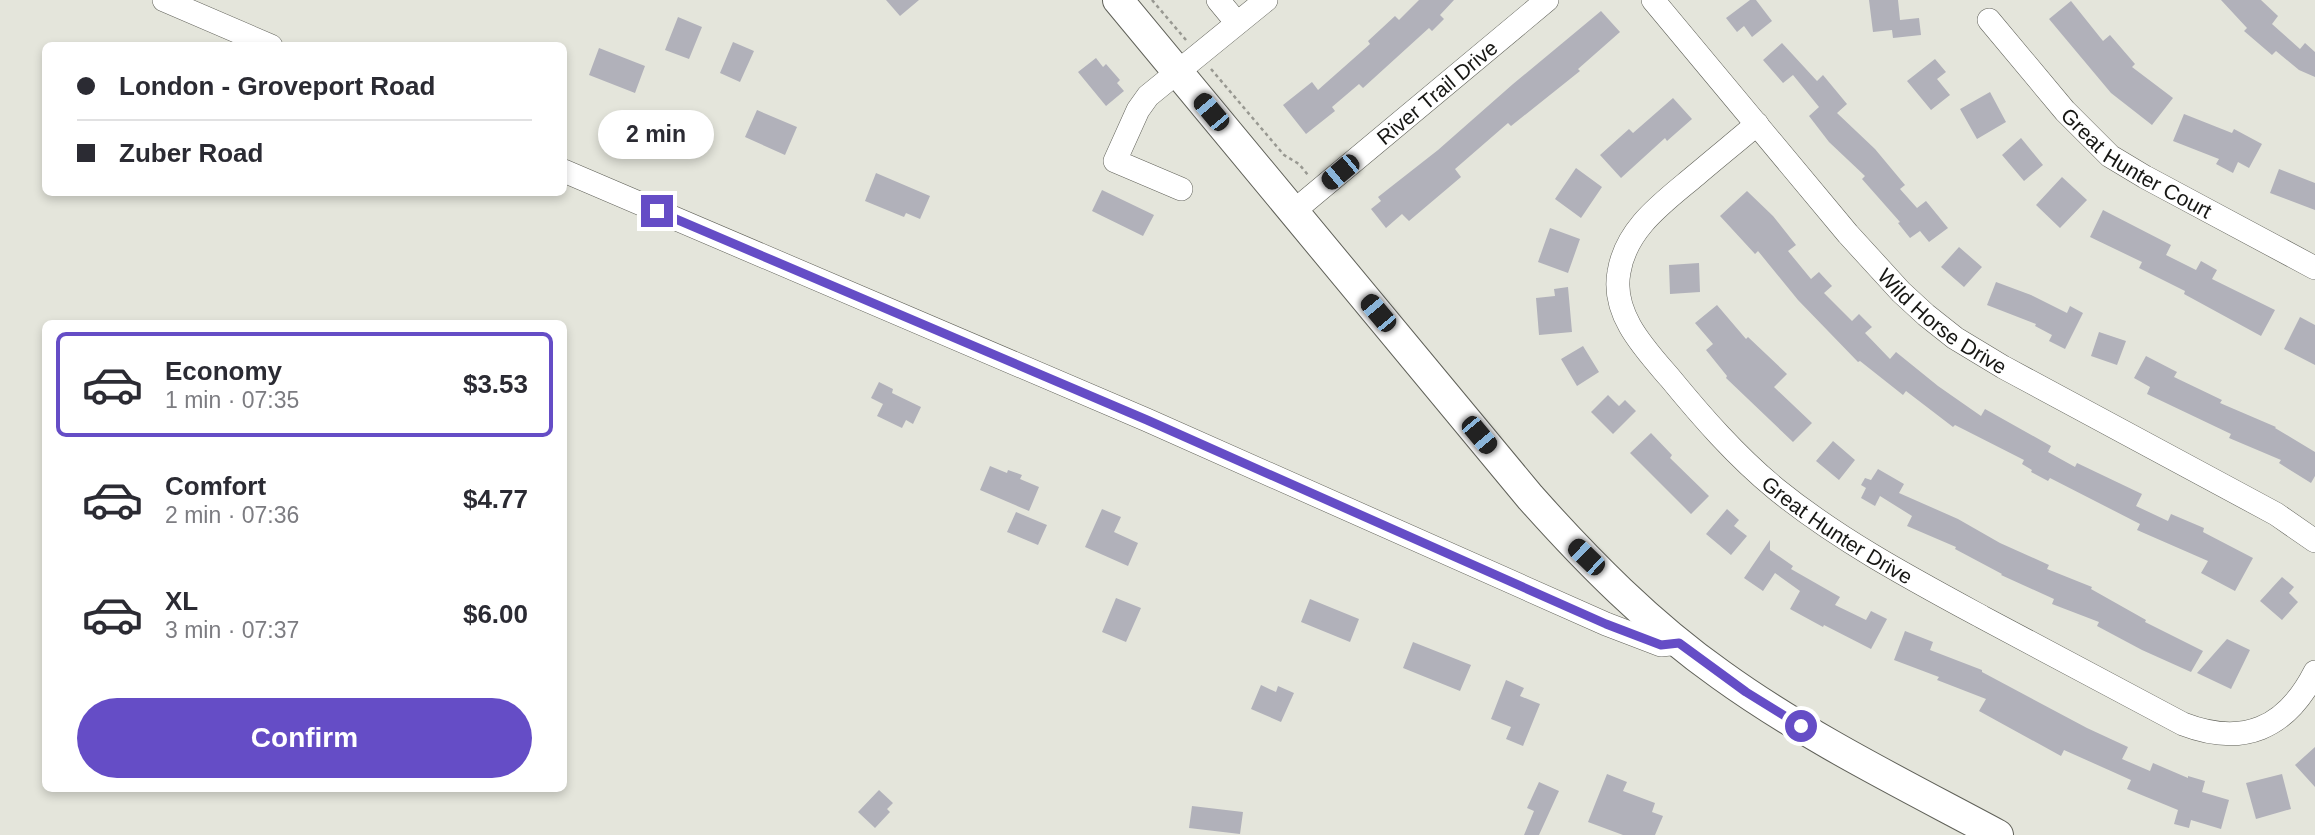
<!DOCTYPE html>
<meta charset="utf-8">
<style>
:root{--surface:#fff;--page:#f2f2f3;--text:#2b2b33;--muted:#7c7c81;--line:#e1e1e2;--accent:#654dc6}
body{margin:0;font-family:Arial,sans-serif;background:var(--page);color:var(--text);height:100vh;display:flex;flex-direction:column;font-size:26px;white-space:nowrap}
*{box-sizing:border-box;margin:0}
p{font-size:23px;color:var(--muted)}
.icon{flex:none;width:38px;height:38px;fill:none;stroke:currentColor;stroke-width:2;stroke-linecap:round;stroke-linejoin:round}
.map{position:relative;flex:1;overflow:hidden}
.sheet{position:absolute;left:42px;top:320px;width:525px;height:472px;display:flex;flex-direction:column;background:var(--surface);border-radius:10px;box-shadow:0 4px 10px #0003}
.sheet>*{flex:none}
.top-card{position:absolute;left:42px;top:42px;width:525px;height:154px;border-radius:10px;box-shadow:0 4px 10px #0003;display:grid;align-content:center;height:154px;padding:0 35px;background:var(--surface)}
.end{position:absolute;width:32px;height:32px;margin:-16px;border:9px solid #654dc6;background:#fff;box-shadow:0 0 0 4px #fff}
.from{border-radius:50%}
.bubble{position:absolute;height:49px;border-radius:24px;background:var(--surface);box-shadow:0 4px 10px #0003;font-size:23px;font-weight:600;line-height:49px;text-align:center}
.car{position:absolute;width:21px;height:42px;margin:-21px -10px;border-radius:9px;box-shadow:0 0 5px 2px #0007;background:linear-gradient(#222 24%,#8ab4d8 0 40%,#222 0 76%,#8ab4d8 0 86%,#222 0)}
.top-card b{display:flex;align-items:center;gap:24px;height:66px;font-size:26px}
.top-card b+b{border-top:2px solid var(--line)}
.top-card i{width:18px;height:18px;background:var(--text)}
ul{padding:12px 0 0;list-style:none}
li{display:flex;align-items:center;gap:21px;height:105px;margin:0 14px 10px;padding:0 21px;border:4px solid transparent;border-radius:10px}
li div{flex:1}
li b{display:block;font-size:26px}
li em{font-style:normal;font-weight:600}
li.selected{border-color:var(--accent)}
li>.icon{width:63px;height:63px;stroke-width:1.5}
.primary-button{display:flex;gap:14px;margin-top:auto;padding:14px 35px}
.primary-button a{flex:1;height:80px;border-radius:42px;background:var(--accent);color:#fff;font-size:28px;font-weight:600;line-height:80px;text-align:center}
.map>svg:first-child{display:block}
.building{fill:#b1b1ba}
.lines{fill:none;stroke-linecap:round;stroke-linejoin:round}
.minor-casing{stroke:#606159;stroke-width:24}
.major-casing{stroke:#606159;stroke-width:32}
.path{stroke:#989891;stroke-width:2.5;stroke-dasharray:3.5 3.5;stroke-linecap:butt}
.minor{stroke:#fff;stroke-width:23}
.major{stroke:#fff;stroke-width:30}
.route{stroke:#654dc6;stroke-width:9}
.labels{text-anchor:middle;dominant-baseline:central;stroke-width:5;stroke-linejoin:round;paint-order:stroke}
.street-label{font-size:21px;fill:#171714;stroke:#e4e5db}
</style>
<div class="map">
<svg width="2315" height="835" viewBox="0 0 2315 835">
<rect width="100%" height="100%" fill="#e4e5db"/>
<path class="building" d="M 886,0 L 919,0 L 900,16 Z
M 1419,0 L 1454,0 L 1440,15 L 1444,19 L 1432,31 L 1429,28 L 1363,88 L 1359,84 L 1332,107 L 1335,111 L 1306,134 L 1283,105 L 1312,82 L 1318,90 L 1370,44 L 1368,41 L 1395,16 L 1399,20 Z
M 1750,0 L 1756,0 L 1772,21 L 1752,37 L 1744,26 L 1737,32 L 1726,18 Z
M 1869,0 L 1898,0 L 1900,20 L 1919,18 L 1921,35 L 1893,38 L 1892,30 L 1873,32 Z
M 2221,0 L 2261,0 L 2278,16 L 2272,24 L 2300,49 L 2305,43 L 2315,52 L 2315,77 L 2299,70 L 2276,51 L 2272,55 L 2244,31 L 2247,28 Z
M 2071,1 L 2103,41 L 2110,35 L 2135,64 L 2132,67 L 2173,98 L 2152,125 L 2111,93 L 2049,19 Z
M 1601,11 L 1620,32 L 1578,69 L 1580,71 L 1511,126 L 1508,123 L 1455,169 L 1461,177 L 1409,221 L 1402,214 L 1386,228 L 1371,209 L 1381,201 L 1378,197 L 1438,150 L 1513,84 Z
M 678,17 L 702,27 L 689,59 L 665,50 Z
M 733,42 L 754,51 L 740,82 L 720,73 Z
M 1782,43 L 1817,81 L 1823,75 L 1847,104 L 1837,113 L 1875,149 L 1905,185 L 1900,189 L 1917,208 L 1926,201 L 1948,228 L 1929,242 L 1920,231 L 1910,238 L 1898,223 L 1900,222 L 1862,179 L 1865,176 L 1829,142 L 1809,116 L 1819,107 L 1793,75 L 1783,83 L 1763,60 Z
M 599,48 L 645,66 L 635,93 L 589,75 Z
M 1096,58 L 1103,67 L 1106,64 L 1120,80 L 1117,83 L 1124,91 L 1106,106 L 1078,72 Z
M 1935,59 L 1946,72 L 1937,79 L 1950,95 L 1931,110 L 1907,81 Z
M 1990,92 L 2006,122 L 1977,139 L 1960,109 Z
M 1673,98 L 1692,119 L 1667,141 L 1665,138 L 1621,178 L 1600,155 L 1629,129 L 1633,133 Z
M 757,110 L 797,127 L 785,155 L 745,137 Z
M 2184,114 L 2232,133 L 2234,129 L 2262,144 L 2249,168 L 2238,162 L 2233,173 L 2216,164 L 2219,159 L 2173,141 Z
M 2021,138 L 2043,165 L 2024,181 L 2002,155 Z
M 1576,168 L 1602,187 L 1581,218 L 1555,199 Z
M 2279,169 L 2315,183 L 2315,210 L 2270,193 Z
M 876,173 L 930,196 L 920,219 L 906,213 L 904,217 L 865,201 Z
M 2062,177 L 2087,200 L 2060,228 L 2036,205 Z
M 1102,190 L 1154,215 L 1143,236 L 1092,211 Z
M 1747,191 L 1773,216 L 1796,245 L 1788,251 L 1811,279 L 1819,272 L 1832,286 L 1824,293 L 1852,321 L 1859,314 L 1872,327 L 1865,333 L 1890,359 L 1896,352 L 1938,386 L 1981,416 L 1985,409 L 2051,446 L 2048,452 L 2075,467 L 2077,463 L 2142,494 L 2136,506 L 2168,521 L 2171,514 L 2204,528 L 2203,532 L 2253,558 L 2235,591 L 2201,573 L 2208,561 L 2137,530 L 2140,524 L 2050,478 L 2048,481 L 2031,472 L 2032,470 L 2022,464 L 2024,460 L 1955,425 L 1953,427 L 1906,391 L 1903,395 L 1860,361 L 1858,362 L 1798,300 L 1758,251 L 1755,254 L 1720,216 Z
M 2103,210 L 2171,245 L 2166,255 L 2196,270 L 2201,261 L 2217,270 L 2212,279 L 2275,310 L 2261,336 L 2184,294 L 2185,291 L 2139,268 L 2142,262 L 2090,237 Z
M 1550,228 L 1580,239 L 1568,273 L 1538,262 Z
M 1959,247 L 1982,267 L 1964,287 L 1941,267 Z
M 1699,263 L 1700,292 L 1670,294 L 1669,265 Z
M 1996,282 L 2031,295 L 2067,313 L 2070,306 L 2083,313 L 2065,349 L 2049,341 L 2052,335 L 2035,326 L 2036,324 L 1987,305 Z
M 1568,287 L 1572,332 L 1539,335 L 1536,298 L 1555,296 L 1554,289 Z
M 1717,305 L 1746,339 L 1748,337 L 1787,374 L 1774,387 L 1812,423 L 1793,442 L 1726,378 L 1727,376 L 1706,350 L 1713,344 L 1695,323 Z
M 2300,317 L 2315,325 L 2315,365 L 2284,349 Z
M 2099,332 L 2126,341 L 2117,365 L 2091,356 Z
M 1583,346 L 1599,372 L 1577,386 L 1561,359 Z
M 2146,356 L 2177,372 L 2174,377 L 2222,400 L 2220,403 L 2276,427 L 2275,428 L 2315,452 L 2315,476 L 2311,483 L 2279,463 L 2281,460 L 2229,438 L 2231,434 L 2147,394 L 2150,387 L 2134,378 Z
M 879,382 L 893,389 L 892,393 L 921,407 L 913,424 L 906,420 L 902,428 L 877,416 L 883,404 L 871,398 Z
M 1608,395 L 1619,406 L 1625,400 L 1636,411 L 1613,434 L 1591,412 Z
M 1651,433 L 1672,455 L 1670,458 L 1709,496 L 1691,514 L 1630,453 Z
M 1833,441 L 1855,460 L 1839,480 L 1816,461 Z
M 990,466 L 1007,473 L 1008,470 L 1022,475 L 1020,479 L 1039,487 L 1029,511 L 980,490 Z
M 1878,469 L 1904,484 L 1899,493 L 1958,519 L 2000,543 L 2049,565 L 2047,569 L 2092,587 L 2091,589 L 2146,620 L 2145,622 L 2203,651 L 2191,672 L 2142,650 L 2097,626 L 2099,622 L 2052,604 L 2054,599 L 2001,575 L 2002,574 L 1955,549 L 1956,547 L 1907,526 L 1912,516 L 1880,496 L 1875,506 L 1861,498 L 1866,488 L 1861,485 L 1865,478 L 1871,480 Z
M 1102,509 L 1121,517 L 1114,532 L 1138,543 L 1128,566 L 1085,547 Z
M 1727,509 L 1739,520 L 1734,526 L 1747,536 L 1731,555 L 1706,534 Z
M 1016,512 L 1047,525 L 1038,545 L 1007,532 Z
M 1770,540 L 1770,550 L 1793,566 L 1791,569 L 1840,597 L 1835,605 L 1866,620 L 1871,611 L 1887,619 L 1871,649 L 1824,625 L 1823,627 L 1790,609 L 1800,591 L 1775,573 L 1763,591 L 1744,578 Z
M 2282,577 L 2294,587 L 2289,593 L 2298,602 L 2282,620 L 2260,601 Z
M 1116,598 L 1141,608 L 1126,642 L 1102,632 Z
M 1310,599 L 1359,619 L 1350,642 L 1301,622 Z
M 1905,631 L 1933,642 L 1930,650 L 1982,670 L 1982,672 L 2087,728 L 2128,747 L 2122,759 L 2150,771 L 2153,763 L 2188,778 L 2188,776 L 2205,781 L 2202,792 L 2229,800 L 2221,829 L 2191,820 L 2189,828 L 2174,824 L 2178,810 L 2127,789 L 2131,780 L 2064,750 L 2061,756 L 1979,711 L 1986,699 L 1937,680 L 1939,677 L 1894,660 Z
M 2227,639 L 2250,650 L 2231,689 L 2197,673 Z
M 1413,642 L 1471,665 L 1460,691 L 1403,668 Z
M 1506,680 L 1524,688 L 1520,696 L 1540,704 L 1523,746 L 1506,739 L 1511,727 L 1491,719 Z
M 1261,685 L 1276,692 L 1278,686 L 1294,693 L 1281,722 L 1251,709 Z
M 2315,747 L 2315,787 L 2295,765 Z
M 1607,774 L 1627,782 L 1623,791 L 1655,803 L 1652,812 L 1663,816 L 1655,835 L 1623,835 L 1588,822 Z
M 2282,774 L 2291,809 L 2256,819 L 2246,783 Z
M 1539,782 L 1559,791 L 1539,835 L 1524,835 L 1534,811 L 1527,808 Z
M 879,790 L 893,803 L 887,809 L 890,812 L 875,828 L 858,812 Z
M 1192,806 L 1243,812 L 1240,834 L 1189,828 Z"/>
<g class="lines">
<g class="minor-casing">
<g id="minor">
<path d="M 164,0 L 271,46"/>
<path d="M 1218,0 L 1237,23"/>
<path id="s1" d="M 1653,0 L 1848,234 L 1901,292 L 1926,315 L 1955,338 L 2003,367 L 2276,514 L 2315,541"/>
<path id="s2" d="M 1989,20 L 2065,111 L 2110,156 L 2145,177 L 2315,268"/>
<path id="s3" d="M 1757,124 C 1737,141 1716,158 1696,175 C 1664,202 1626,228 1619,272 C 1611,314 1645,349 1670,378 C 1702,417 1736,456 1776,489 C 1839,540 1910,578 1982,617 C 2049,653 2116,689 2183,724 C 2243,747 2286,729 2315,672"/>
<path d="M 564,171 L 1147,420 L 1606,624 L 1661,645 L 1679,643"/>
<path d="M 1181,189 L 1115,161 L 1138,110 L 1148,96 L 1266,0"/>
<path id="s4" d="M 1294,211 L 1547,0"/>
</g>
</g>
<g class="major-casing">
<path id="major" d="M 1118,0 L 1530,497 C 1587,561 1650,625 1721,675 C 1807,737 1905,785 1998,835"/>
</g>
<path class="path" d="M 1152,0 L 1186,40
M 1211,69 L 1284,155 L 1299,164 L 1308,175"/>
<use href="#minor" class="minor"/>
<use href="#major" class="major"/>
</g>
<g class="lines">
<path class="route" d="M 657,211 L 1147,420 L 1606,624 L 1661,645 L 1679,643 L 1746,692 L 1801,726"/>
</g>
<g class="labels">
<g class="street-label">
<text stroke="none"><textPath href="#s4" startOffset="186">River Trail Drive</textPath></text>
<text stroke="none"><textPath href="#s2" startOffset="208">Great Hunter Court</textPath></text>
<text stroke="none"><textPath href="#s1" startOffset="434">Wild Horse Drive</textPath></text>
<text stroke="none"><textPath href="#s3" startOffset="556">Great Hunter Drive</textPath></text>
</g>
</g>
</svg>
<i class="end from" style="left:1801px;top:726px"></i>
<i class="end" style="left:657px;top:211px"></i>
<div class="bubble" style="left:598px;top:110px;width:116px">2 min</div>
<i class="car" style="left:1211px;top:112px;rotate:320deg"></i>
<i class="car" style="left:1340px;top:172px;rotate:230deg"></i>
<i class="car" style="left:1378px;top:313px;rotate:320deg"></i>
<i class="car" style="left:1479px;top:435px;rotate:140deg"></i>
<i class="car" style="left:1586px;top:557px;rotate:314deg"></i>
<div class="top-card">
<b><i class="from"></i>London - Groveport Road</b>
<b><i></i>Zuber Road</b>
</div>
<section class="sheet">
<ul>
<li class="selected"><svg class="icon" aria-label="car" viewBox="0 0 24 24"><path d="M5 17H2v-5l4-1 3-4h7l3 4 3 1v5h-3M9 17h6M6 11h13"/><circle cx="7" cy="17" r="2"/><circle cx="17" cy="17" r="2"/></svg><div><b>Economy</b><p>1 min · 07:35</p></div><em>$3.53</em></li>
<li><svg class="icon" aria-label="car" viewBox="0 0 24 24"><path d="M5 17H2v-5l4-1 3-4h7l3 4 3 1v5h-3M9 17h6M6 11h13"/><circle cx="7" cy="17" r="2"/><circle cx="17" cy="17" r="2"/></svg><div><b>Comfort</b><p>2 min · 07:36</p></div><em>$4.77</em></li>
<li><svg class="icon" aria-label="car" viewBox="0 0 24 24"><path d="M5 17H2v-5l4-1 3-4h7l3 4 3 1v5h-3M9 17h6M6 11h13"/><circle cx="7" cy="17" r="2"/><circle cx="17" cy="17" r="2"/></svg><div><b>XL</b><p>3 min · 07:37</p></div><em>$6.00</em></li>
</ul>
<div class="primary-button"><a>Confirm</a></div>
</section>
</div>
